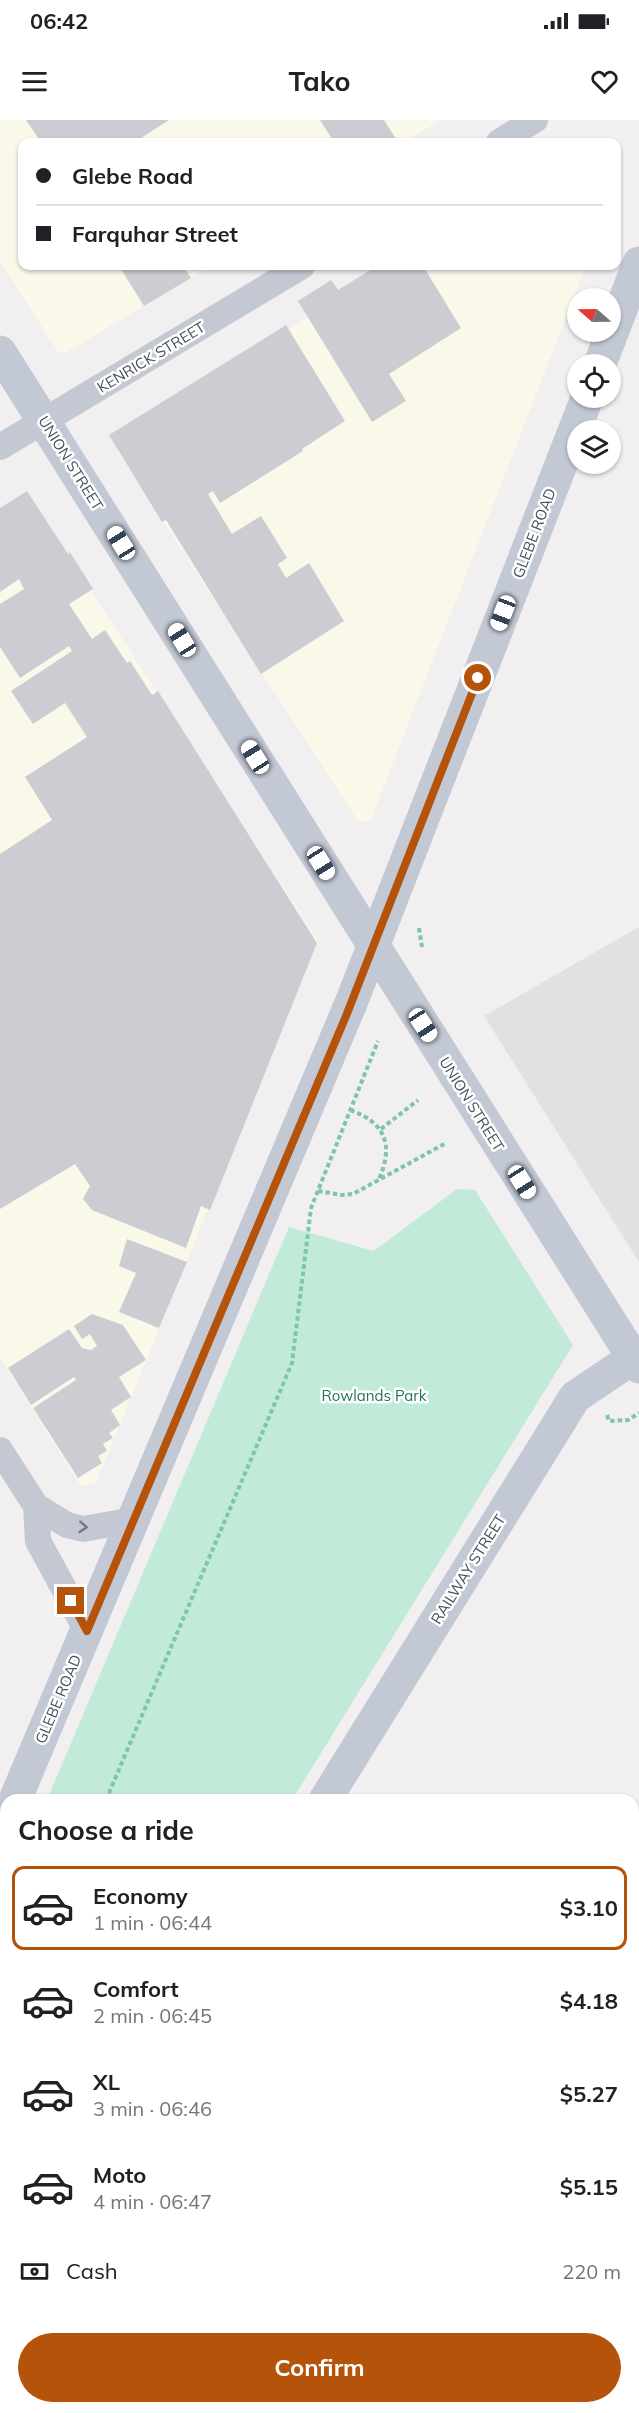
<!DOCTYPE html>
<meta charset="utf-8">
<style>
:root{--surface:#fff;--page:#f6f6f6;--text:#202124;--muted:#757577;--line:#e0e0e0;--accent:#b45309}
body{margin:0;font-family:Mulish,sans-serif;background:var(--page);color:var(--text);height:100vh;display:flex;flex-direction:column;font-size:22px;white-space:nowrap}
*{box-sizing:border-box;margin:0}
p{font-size:20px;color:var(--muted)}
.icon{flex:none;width:33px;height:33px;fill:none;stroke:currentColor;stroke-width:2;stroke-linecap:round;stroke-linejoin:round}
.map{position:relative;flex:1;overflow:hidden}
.drawer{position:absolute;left:0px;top:1674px;width:639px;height:620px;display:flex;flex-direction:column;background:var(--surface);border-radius:18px 18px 0 0;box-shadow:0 2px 4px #0004}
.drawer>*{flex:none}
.guide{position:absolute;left:18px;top:18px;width:603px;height:132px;border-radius:12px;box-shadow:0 2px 4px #0004;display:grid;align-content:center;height:132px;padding:0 18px;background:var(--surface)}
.needle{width:39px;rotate:290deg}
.tools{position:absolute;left:567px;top:168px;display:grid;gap:12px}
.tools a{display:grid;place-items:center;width:54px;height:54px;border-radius:50%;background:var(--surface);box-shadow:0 2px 4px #0004;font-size:30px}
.end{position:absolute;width:27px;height:27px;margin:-14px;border:8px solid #b45309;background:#fff;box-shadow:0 0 0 3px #fff}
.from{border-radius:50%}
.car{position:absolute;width:18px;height:36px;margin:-18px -9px;border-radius:8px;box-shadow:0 0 4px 2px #0007;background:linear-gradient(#fff 24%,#345 0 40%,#fff 0 76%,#345 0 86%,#fff 0)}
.guide b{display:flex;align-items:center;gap:21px;height:57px;font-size:22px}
.guide b+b{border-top:2px solid var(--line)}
.guide i{width:15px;height:15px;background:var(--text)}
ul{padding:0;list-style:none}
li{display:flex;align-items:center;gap:18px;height:84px;margin:0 12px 9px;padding:0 6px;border:3px solid transparent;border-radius:12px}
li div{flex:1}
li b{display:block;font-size:22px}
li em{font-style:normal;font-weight:700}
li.active{border-color:var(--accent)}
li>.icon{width:54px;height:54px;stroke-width:1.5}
h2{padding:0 18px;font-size:27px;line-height:72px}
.pay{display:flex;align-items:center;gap:15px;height:66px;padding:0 18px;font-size:22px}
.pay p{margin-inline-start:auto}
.primary-button{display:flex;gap:12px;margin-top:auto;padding:12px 18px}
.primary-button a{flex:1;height:69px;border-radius:36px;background:var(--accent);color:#fff;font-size:24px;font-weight:700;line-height:69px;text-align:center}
.status{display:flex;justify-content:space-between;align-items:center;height:42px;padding:0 30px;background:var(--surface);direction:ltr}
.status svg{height:16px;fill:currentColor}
header{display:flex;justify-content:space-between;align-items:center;height:78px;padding:0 18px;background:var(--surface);font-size:27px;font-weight:700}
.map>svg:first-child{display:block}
.commercial{fill:#faf8e9}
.education{fill:#e2e0e0}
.medical{fill:#f8e7e1}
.green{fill:#c1ead9}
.building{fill:#cccdd3}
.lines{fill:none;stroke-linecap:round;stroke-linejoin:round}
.path{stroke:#7dc5ae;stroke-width:4;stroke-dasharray:4.5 3;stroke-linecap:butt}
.street{stroke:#c3c8d2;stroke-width:26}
.secondary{stroke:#c3c8d5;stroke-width:33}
.oneway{stroke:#737984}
.route{stroke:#b45309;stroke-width:8}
.labels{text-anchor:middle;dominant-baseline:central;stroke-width:5;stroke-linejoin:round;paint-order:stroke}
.street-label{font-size:15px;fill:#484e5a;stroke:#fff}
.park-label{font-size:15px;fill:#20745a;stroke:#fff}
</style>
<div class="status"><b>06:42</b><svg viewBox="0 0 49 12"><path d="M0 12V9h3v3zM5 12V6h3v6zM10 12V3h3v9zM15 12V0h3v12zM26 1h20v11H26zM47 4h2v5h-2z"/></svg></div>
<header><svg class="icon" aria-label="menu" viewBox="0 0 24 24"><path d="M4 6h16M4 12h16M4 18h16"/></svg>Tako<svg class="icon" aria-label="heart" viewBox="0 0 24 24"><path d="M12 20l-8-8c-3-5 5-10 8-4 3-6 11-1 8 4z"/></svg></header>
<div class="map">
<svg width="639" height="2293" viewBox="0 0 639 2293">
<rect width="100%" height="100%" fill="#f1efef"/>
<path class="commercial" d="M 0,0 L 441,0 L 404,22 L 22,22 L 22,146 L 210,146 L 64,234 L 58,232 L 0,141 Z
M 391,146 L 586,146 L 370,702 L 358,701 L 119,333 L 123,312 Z
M 27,372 L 318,821 L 96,1363 L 81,1366 L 0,1238 L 0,389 Z"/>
<path class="education" d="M 639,807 L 639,1142 L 484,896 Z"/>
<path class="medical" d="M 639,2235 L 639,2293 L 602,2293 L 606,2288 L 633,2288 L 633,2244 Z"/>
<path class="green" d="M 457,1069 L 475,1070 L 573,1225 L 292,1680 L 47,1680 L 289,1107 L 374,1131 Z
M 6,1776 L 6,2141 L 0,2151 L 0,1790 Z"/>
<path class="building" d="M 26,0 L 169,0 L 138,20 L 141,22 L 41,22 Z
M 320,0 L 384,0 L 398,22 L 334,22 Z
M 119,146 L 183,146 L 191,158 L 144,186 Z
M 377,146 L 423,146 L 461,208 L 389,254 L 406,281 L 372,302 L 298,181 L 331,160 L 338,170 Z
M 286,205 L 345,301 L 302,329 L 303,331 L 220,383 L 213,371 L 208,374 L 232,414 L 261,396 L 287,438 L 278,444 L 286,458 L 309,443 L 344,501 L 261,554 L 166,400 L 162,402 L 109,315 Z
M 27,371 L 68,434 L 70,432 L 93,469 L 69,484 L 92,519 L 105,510 L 127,543 L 130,541 L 152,575 L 158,571 L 317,823 L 210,1090 L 201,1086 L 186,1128 L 92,1090 L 83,1079 L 90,1066 L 75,1044 L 0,1089 L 0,734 L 52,700 L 25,657 L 87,617 L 65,583 L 33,604 L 11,571 L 72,531 L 69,526 L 20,558 L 0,527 L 0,484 L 24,469 L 19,459 L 0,472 L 0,388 Z
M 127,1119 L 187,1142 L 159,1208 L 119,1192 L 136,1153 L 119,1146 Z
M 92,1194 L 123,1205 L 146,1240 L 119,1257 L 131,1277 L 111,1290 L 120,1305 L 109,1313 L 113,1318 L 103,1324 L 107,1331 L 98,1336 L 102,1343 L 78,1358 L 33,1288 L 76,1260 L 74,1257 L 31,1285 L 8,1248 L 69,1209 L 82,1228 L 91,1230 L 97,1226 L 90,1214 L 82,1219 L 74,1206 Z"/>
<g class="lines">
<path class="path" d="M 419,808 L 422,827
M 350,990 C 387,1003 394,1027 378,1061
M 381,1009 L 418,980
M 318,1071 L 341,1075 L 353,1074 L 446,1023
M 607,1295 L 609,1301 L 628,1300 L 639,1293
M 106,1680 L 292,1243 L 311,1088 L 378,921
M 0,1934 L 6,1920"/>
<path class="street" d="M 499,22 L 535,0
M 0,327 L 302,146
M 0,1330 L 36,1386 L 67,1405 L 83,1409 L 134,1400
M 36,1386 L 38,1421 L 87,1511
M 633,1779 L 639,1769
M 314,2293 L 317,2288"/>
<path class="secondary" d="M 0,232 L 639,1247
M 600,244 L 639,143
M 15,1680 L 351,883 L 587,278
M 325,1680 L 575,1277 L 633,1238
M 0,1715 L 6,1701
M 0,2203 L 6,2194"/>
</g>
<defs><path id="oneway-chevron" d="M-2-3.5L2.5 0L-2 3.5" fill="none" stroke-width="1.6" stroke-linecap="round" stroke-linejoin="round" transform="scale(1.5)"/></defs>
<use class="oneway" href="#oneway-chevron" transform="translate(83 1407) rotate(4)"/>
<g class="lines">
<path class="route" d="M 71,1481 L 87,1511 L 346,896 L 478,558"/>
</g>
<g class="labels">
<g class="street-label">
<text transform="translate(151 237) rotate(-31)">KENRICK STREET</text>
<text transform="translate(71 343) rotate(58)">UNION STREET</text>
<text transform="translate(534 413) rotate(-69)">GLEBE ROAD</text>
<text transform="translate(472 984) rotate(58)">UNION STREET</text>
<text transform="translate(468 1449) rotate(-58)">RAILWAY STREET</text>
<text transform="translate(58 1579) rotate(-67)">GLEBE ROAD</text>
</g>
<g class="park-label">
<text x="374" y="1275">Rowlands Park</text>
</g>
</g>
</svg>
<div class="tools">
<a><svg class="needle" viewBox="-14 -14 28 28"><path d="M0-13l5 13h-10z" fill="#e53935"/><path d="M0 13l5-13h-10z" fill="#757577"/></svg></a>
<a><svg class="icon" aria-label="locate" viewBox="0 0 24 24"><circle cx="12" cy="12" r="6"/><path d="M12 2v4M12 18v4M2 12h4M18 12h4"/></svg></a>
<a><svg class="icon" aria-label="layers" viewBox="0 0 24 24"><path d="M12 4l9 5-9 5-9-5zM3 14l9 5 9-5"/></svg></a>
</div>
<i class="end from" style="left:478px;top:558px"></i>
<i class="end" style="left:71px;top:1481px"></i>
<i class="car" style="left:121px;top:423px;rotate:328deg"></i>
<i class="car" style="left:503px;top:493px;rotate:201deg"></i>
<i class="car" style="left:182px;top:520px;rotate:328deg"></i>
<i class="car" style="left:255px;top:637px;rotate:328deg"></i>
<i class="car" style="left:321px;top:743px;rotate:148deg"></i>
<i class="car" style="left:423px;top:905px;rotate:147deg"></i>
<i class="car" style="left:522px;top:1062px;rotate:148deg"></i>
<div class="guide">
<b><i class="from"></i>Glebe Road</b>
<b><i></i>Farquhar Street</b>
</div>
<section class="drawer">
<h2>Choose a ride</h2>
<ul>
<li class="active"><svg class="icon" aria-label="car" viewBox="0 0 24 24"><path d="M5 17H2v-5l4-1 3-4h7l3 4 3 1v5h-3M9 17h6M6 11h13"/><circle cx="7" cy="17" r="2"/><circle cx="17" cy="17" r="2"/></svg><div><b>Economy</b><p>1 min · 06:44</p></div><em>$3.10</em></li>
<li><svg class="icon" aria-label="car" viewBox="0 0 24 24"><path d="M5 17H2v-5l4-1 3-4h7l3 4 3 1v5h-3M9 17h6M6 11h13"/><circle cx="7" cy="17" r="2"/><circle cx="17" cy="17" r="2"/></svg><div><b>Comfort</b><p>2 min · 06:45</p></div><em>$4.18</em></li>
<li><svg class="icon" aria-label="car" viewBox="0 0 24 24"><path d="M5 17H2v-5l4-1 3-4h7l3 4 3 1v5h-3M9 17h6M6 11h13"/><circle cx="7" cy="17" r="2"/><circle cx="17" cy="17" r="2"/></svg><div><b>XL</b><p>3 min · 06:46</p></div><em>$5.27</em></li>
<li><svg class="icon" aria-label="car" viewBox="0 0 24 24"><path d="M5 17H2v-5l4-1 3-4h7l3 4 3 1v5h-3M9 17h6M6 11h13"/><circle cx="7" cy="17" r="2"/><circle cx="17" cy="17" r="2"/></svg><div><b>Moto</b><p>4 min · 06:47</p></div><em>$5.15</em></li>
</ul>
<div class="pay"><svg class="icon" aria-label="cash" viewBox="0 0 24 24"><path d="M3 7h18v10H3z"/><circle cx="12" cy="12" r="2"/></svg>Cash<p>220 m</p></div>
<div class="primary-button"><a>Confirm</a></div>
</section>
</div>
